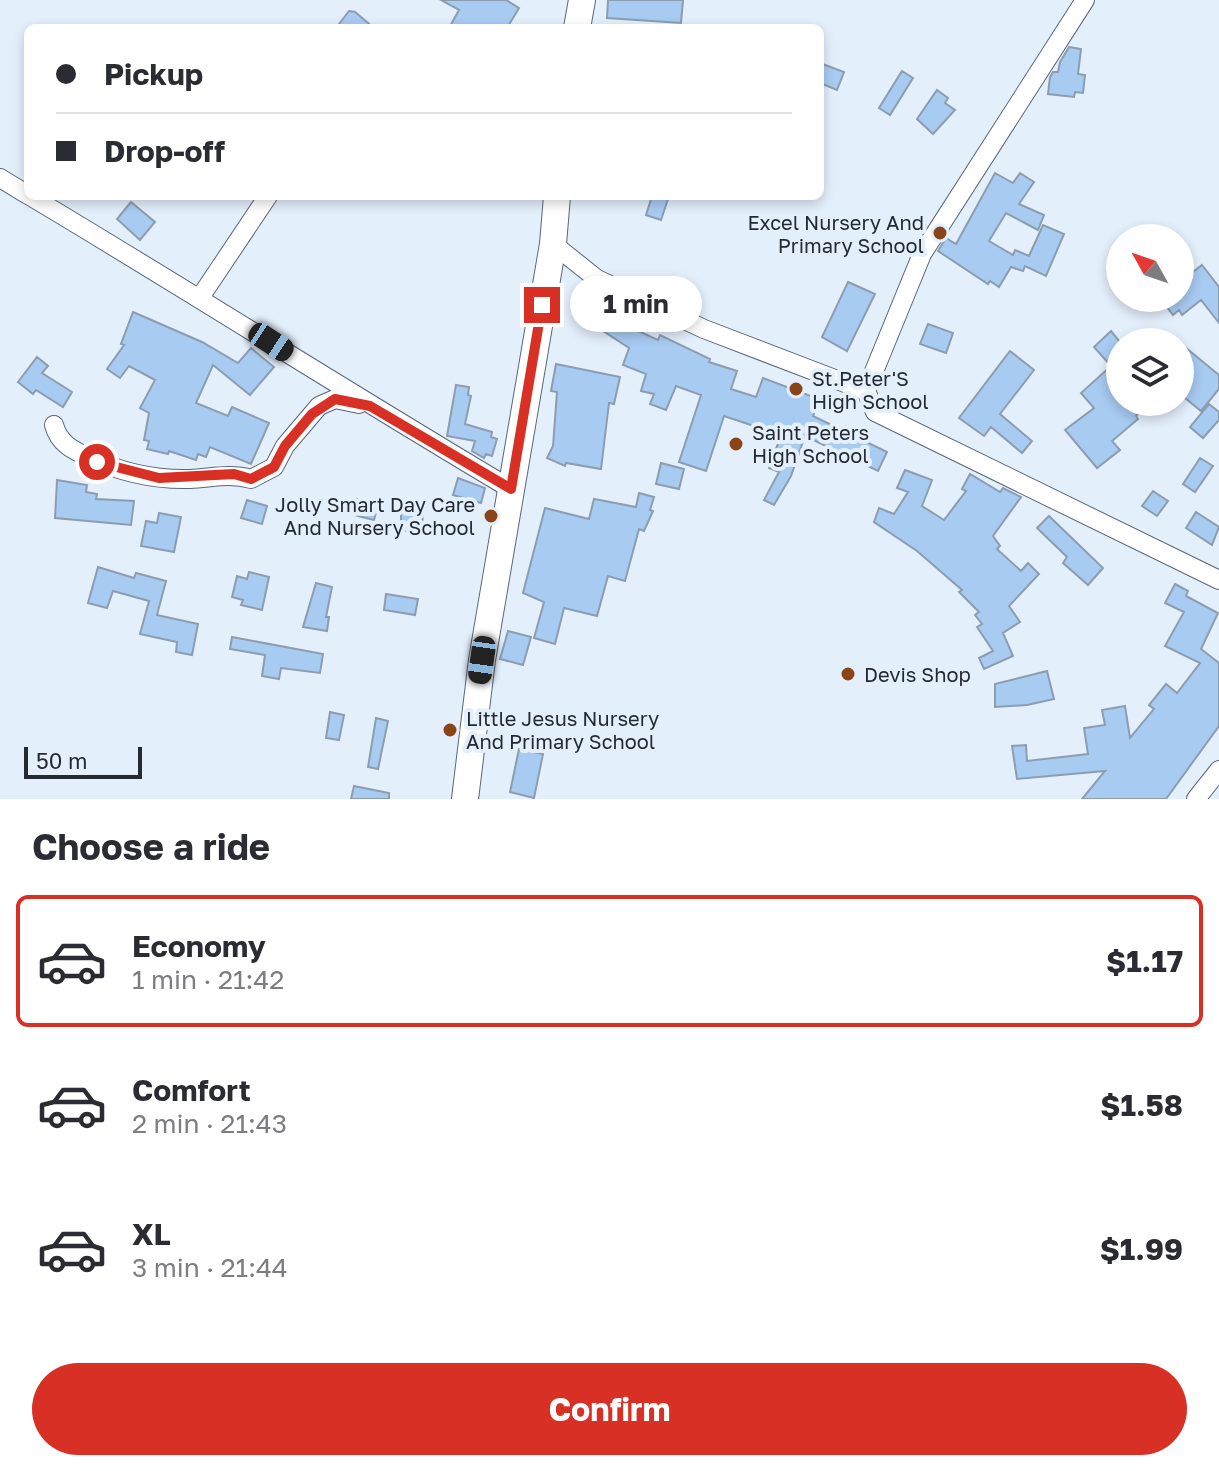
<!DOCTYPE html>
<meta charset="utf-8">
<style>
:root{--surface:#fff;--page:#f2f2f3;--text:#2b2b33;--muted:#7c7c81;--line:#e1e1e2;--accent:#d93025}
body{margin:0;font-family:"Golos Text",sans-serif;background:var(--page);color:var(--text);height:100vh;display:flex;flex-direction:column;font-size:30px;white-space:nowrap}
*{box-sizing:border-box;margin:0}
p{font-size:26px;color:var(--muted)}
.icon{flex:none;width:44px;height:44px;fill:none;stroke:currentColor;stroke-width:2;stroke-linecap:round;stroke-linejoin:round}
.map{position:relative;height:799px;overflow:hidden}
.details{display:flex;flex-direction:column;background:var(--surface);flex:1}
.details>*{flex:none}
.top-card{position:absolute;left:24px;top:24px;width:800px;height:176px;border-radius:12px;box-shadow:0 4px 12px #0003;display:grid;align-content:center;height:176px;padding:0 32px;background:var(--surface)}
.needle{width:52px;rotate:310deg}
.controls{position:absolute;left:1106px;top:224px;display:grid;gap:16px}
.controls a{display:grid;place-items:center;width:88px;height:88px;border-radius:50%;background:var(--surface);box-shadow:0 4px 12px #0003;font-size:40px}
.scale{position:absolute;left:24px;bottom:20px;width:118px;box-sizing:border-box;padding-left:8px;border:4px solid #232a31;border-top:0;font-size:22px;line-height:28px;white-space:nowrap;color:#232a31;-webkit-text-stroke:6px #e4effc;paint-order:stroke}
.end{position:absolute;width:36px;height:36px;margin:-18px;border:10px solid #d93025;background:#fff;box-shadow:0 0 0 4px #fff}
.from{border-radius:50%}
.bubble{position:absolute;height:56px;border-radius:28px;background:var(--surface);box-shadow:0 4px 12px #0003;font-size:26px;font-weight:700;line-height:56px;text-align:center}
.car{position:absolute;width:24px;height:48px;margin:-24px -12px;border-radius:10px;box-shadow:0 0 6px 2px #0007;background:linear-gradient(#222 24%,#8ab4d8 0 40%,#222 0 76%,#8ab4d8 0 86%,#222 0)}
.top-card b{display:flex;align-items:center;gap:28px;height:76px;font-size:30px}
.top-card b+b{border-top:2px solid var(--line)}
.top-card i{width:20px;height:20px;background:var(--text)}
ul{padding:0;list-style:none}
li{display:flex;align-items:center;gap:24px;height:132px;margin:0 16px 12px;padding:0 16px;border:4px solid transparent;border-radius:12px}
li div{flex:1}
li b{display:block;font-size:30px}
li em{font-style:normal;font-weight:700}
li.active{border-color:var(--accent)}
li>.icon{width:72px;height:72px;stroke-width:1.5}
h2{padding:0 32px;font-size:36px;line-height:96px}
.cta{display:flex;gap:16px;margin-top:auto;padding:16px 32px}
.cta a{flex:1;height:92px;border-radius:48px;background:var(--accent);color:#fff;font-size:32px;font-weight:700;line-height:92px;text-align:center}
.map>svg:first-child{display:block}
.building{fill:#a8cbf2;stroke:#8c9db0;stroke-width:2}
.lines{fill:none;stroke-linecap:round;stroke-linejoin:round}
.street-casing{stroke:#586779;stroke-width:20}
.secondary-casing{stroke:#586779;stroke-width:28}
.street{stroke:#fff;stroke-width:18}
.secondary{stroke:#fff;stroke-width:26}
.route{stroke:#d93025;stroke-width:10}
.poi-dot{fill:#894519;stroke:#e4effc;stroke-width:3}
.labels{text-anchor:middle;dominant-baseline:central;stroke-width:8;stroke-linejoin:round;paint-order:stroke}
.poi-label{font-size:20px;fill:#232a31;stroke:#e4effc;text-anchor:start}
</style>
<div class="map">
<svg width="1219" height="799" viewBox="0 0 1219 799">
<rect width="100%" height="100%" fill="#e4effc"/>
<path class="building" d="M 441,0 L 506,0 L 519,8 L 507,28 L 449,28 L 459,10 Z
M 608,0 L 683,0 L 681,23 L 607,18 Z
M 349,11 L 355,12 L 374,28 L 336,28 Z
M 1069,47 L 1081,49 L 1078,74 L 1085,75 L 1083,93 L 1075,92 L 1074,97 L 1048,94 L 1050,77 L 1053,72 L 1058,72 L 1060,62 Z
M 820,63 L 844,72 L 837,90 L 820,83 Z
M 902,71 L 913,78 L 890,115 L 879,108 Z
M 937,90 L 948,98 L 945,103 L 955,110 L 933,134 L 917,119 Z
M 995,173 L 1013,183 L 1020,173 L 1034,182 L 1019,204 L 1044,215 L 1038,230 L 1006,213 L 989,241 L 1013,255 L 1015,250 L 1029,256 L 1043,225 L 1064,234 L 1046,276 L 1025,266 L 1023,271 L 1011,267 L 999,287 L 990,281 L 988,284 L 938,251 L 946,238 L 956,244 Z
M 652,196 L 669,196 L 661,220 L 646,215 Z
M 131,202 L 155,222 L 140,240 L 117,219 Z
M 1202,265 L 1219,287 L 1219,323 L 1201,300 L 1182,315 L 1179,310 L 1173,315 L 1160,298 L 1180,298 L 1180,282 Z
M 848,282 L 875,294 L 847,351 L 822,337 Z
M 590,301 L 636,330 L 658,340 L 660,335 L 710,359 L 709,362 L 737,371 L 731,389 L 756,397 L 763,378 L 819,399 L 813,416 L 887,452 L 878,471 L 805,436 L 791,476 L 774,505 L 764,500 L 779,472 L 769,468 L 781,435 L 724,416 L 706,471 L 679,462 L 701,395 L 676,386 L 666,410 L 650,404 L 654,394 L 641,391 L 646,374 L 623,365 L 629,348 L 580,316 Z
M 133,312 L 202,342 L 238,363 L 251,348 L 274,367 L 250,395 L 213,365 L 196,403 L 228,416 L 232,407 L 269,423 L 251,464 L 210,447 L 206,457 L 198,454 L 196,460 L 169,451 L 168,454 L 147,449 L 149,441 L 144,440 L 149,413 L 140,408 L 155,380 L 129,366 L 120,378 L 107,369 L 124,345 L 121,344 Z
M 928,324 L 953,333 L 946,353 L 920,344 Z
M 1111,331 L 1120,342 L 1120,402 L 1150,402 L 1136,416 L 1138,419 L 1112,441 L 1120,450 L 1097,468 L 1065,430 L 1094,408 L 1081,393 L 1111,366 L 1094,347 Z
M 1180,343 L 1219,375 L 1219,389 L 1201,411 L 1180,394 Z
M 1010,351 L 1034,370 L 1000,414 L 1032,441 L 1022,453 L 991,427 L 984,436 L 959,418 Z
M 37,357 L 48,366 L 42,373 L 72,392 L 63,407 L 36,390 L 33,394 L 18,382 Z
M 556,364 L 620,377 L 614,404 L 609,403 L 601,469 L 566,463 L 565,466 L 547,458 L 553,446 L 557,392 L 551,391 Z
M 456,385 L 469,387 L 468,395 L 471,396 L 465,424 L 492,432 L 491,437 L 497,439 L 492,456 L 486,454 L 484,458 L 472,451 L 475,441 L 447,436 Z
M 1209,404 L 1219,412 L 1219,420 L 1203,438 L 1190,427 Z
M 1200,458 L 1213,466 L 1195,492 L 1183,484 Z
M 661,463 L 684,469 L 679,489 L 656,484 Z
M 905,470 L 932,480 L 922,506 L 944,520 L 966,491 L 962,489 L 970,474 L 1000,492 L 1003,488 L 1021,497 L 993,536 L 1000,546 L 997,549 L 1021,571 L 1028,563 L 1039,574 L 1009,606 L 1020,622 L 1003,633 L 1013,656 L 984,669 L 979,658 L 993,651 L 977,627 L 982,624 L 975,615 L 979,612 L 959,592 L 962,590 L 917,551 L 874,522 L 879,508 L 894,514 L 908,492 L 897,488 Z
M 458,478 L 485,488 L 481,503 L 453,495 Z
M 57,480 L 87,485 L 86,492 L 97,494 L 96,499 L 134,501 L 131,525 L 55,518 Z
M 1153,491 L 1168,501 L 1157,516 L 1142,506 Z
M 639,493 L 654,497 L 650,510 L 653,511 L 644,531 L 639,529 L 625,581 L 608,576 L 597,616 L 564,608 L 555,644 L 534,638 L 544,602 L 523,593 L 545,508 L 589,519 L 594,499 L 636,507 Z
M 357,499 L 378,505 L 374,520 L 354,515 Z
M 247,500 L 267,506 L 262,524 L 241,518 Z
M 401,503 L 422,503 L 423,531 L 401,531 Z
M 1196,512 L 1219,527 L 1212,545 L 1186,528 Z
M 159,513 L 181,517 L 174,552 L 141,546 L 146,521 L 157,523 Z
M 1049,516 L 1103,568 L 1088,585 L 1063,563 L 1067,557 L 1037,528 Z
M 98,567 L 134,578 L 136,573 L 166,581 L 157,615 L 198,624 L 192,655 L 176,652 L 177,642 L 140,634 L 149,601 L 113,591 L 107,608 L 88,603 Z
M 249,572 L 269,577 L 262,610 L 241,605 L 243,600 L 232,597 L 237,576 L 247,579 Z
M 316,583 L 332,587 L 326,617 L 329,617 L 327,631 L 303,627 Z
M 1175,584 L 1188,591 L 1186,596 L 1218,613 L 1201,649 L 1219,663 L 1219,726 L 1166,799 L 1082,799 L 1105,771 L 1017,779 L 1012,746 L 1026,745 L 1027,761 L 1088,754 L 1084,728 L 1105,725 L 1102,710 L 1125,706 L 1130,738 L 1154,709 L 1149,705 L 1166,684 L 1177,693 L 1200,663 L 1165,646 L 1184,612 L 1165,603 Z
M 386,594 L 418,599 L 415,615 L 384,610 Z
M 508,631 L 531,637 L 523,665 L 500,659 Z
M 232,637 L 323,654 L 320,673 L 281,668 L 279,679 L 262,676 L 265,655 L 230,649 Z
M 1047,671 L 1054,699 L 1027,705 L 995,707 L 995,684 Z
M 330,712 L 344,715 L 339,740 L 326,738 Z
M 376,718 L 388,721 L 378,769 L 368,767 Z
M 519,749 L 543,754 L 534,798 L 510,792 Z
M 354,786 L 389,793 L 389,799 L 351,799 Z"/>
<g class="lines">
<g class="street-casing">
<path id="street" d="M 0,178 L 28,195
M 30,196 C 191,292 349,393 511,489
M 553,244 L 597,279 L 704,329 L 866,391 L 875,412 L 1219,580
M 201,296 L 268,196
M 866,391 L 922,254 L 1085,0
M 54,425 C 59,443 72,450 88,457 C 120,472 154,480 190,479 C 212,478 230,473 251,479 L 274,467 L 285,446 L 319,406 L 335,399 L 359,404
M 1196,799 L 1219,770"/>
</g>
<g class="secondary-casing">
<path id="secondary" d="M 577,28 L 582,0
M 465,799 L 482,660 L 553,244 L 557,196"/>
</g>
<use href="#street" class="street"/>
<use href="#secondary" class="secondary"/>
</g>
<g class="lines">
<path class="route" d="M 97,462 L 159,478 L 234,474 L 251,479 L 274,467 L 285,446 L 312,414 L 335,399 L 370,406 L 511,489 L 542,305"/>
</g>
<g class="poi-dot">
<circle cx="940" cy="233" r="8"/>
<circle cx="796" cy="389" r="8"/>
<circle cx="736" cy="444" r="8"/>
<circle cx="491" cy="516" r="8"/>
<circle cx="848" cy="674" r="8"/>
<circle cx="450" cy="730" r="8"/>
</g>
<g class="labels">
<g class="poi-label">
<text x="924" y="222" text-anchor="end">Excel Nursery And<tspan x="924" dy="23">Primary School</tspan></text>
<text x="812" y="378">St.Peter'S<tspan x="812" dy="23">High School</tspan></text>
<text x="752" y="432">Saint Peters<tspan x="752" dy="23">High School</tspan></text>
<text x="475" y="504" text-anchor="end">Jolly Smart Day Care<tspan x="475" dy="23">And Nursery School</tspan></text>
<text x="864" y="674">Devis Shop</text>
<text x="466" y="718">Little Jesus Nursery<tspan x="466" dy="23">And Primary School</tspan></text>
</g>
</g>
</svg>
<div class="controls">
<a><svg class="needle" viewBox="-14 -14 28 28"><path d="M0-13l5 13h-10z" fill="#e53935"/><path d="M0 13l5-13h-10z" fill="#7c7c81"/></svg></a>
<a><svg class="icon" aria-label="layers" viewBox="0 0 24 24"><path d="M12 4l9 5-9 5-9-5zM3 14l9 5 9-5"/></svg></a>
</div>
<div class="scale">50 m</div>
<i class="end from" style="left:97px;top:462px"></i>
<i class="end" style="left:542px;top:305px"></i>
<div class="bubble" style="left:570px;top:276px;width:132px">1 min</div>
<i class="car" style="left:271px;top:342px;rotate:123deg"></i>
<i class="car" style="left:482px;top:660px;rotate:188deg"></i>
<div class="top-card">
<b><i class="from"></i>Pickup</b>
<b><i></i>Drop-off</b>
</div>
</div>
<section class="details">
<h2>Choose a ride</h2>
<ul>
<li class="active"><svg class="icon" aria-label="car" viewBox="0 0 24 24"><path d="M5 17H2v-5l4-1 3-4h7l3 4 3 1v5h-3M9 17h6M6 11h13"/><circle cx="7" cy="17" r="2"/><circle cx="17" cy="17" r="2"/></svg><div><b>Economy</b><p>1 min · 21:42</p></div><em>$1.17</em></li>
<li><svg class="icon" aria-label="car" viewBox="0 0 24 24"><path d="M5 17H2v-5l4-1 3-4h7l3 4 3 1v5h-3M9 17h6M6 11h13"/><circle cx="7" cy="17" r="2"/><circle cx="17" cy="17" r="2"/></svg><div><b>Comfort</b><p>2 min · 21:43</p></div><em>$1.58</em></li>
<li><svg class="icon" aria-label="car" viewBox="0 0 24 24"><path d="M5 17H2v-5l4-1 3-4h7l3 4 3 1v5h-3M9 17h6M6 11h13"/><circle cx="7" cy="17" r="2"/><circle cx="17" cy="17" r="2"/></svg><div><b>XL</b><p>3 min · 21:44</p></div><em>$1.99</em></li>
</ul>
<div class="cta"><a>Confirm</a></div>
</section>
